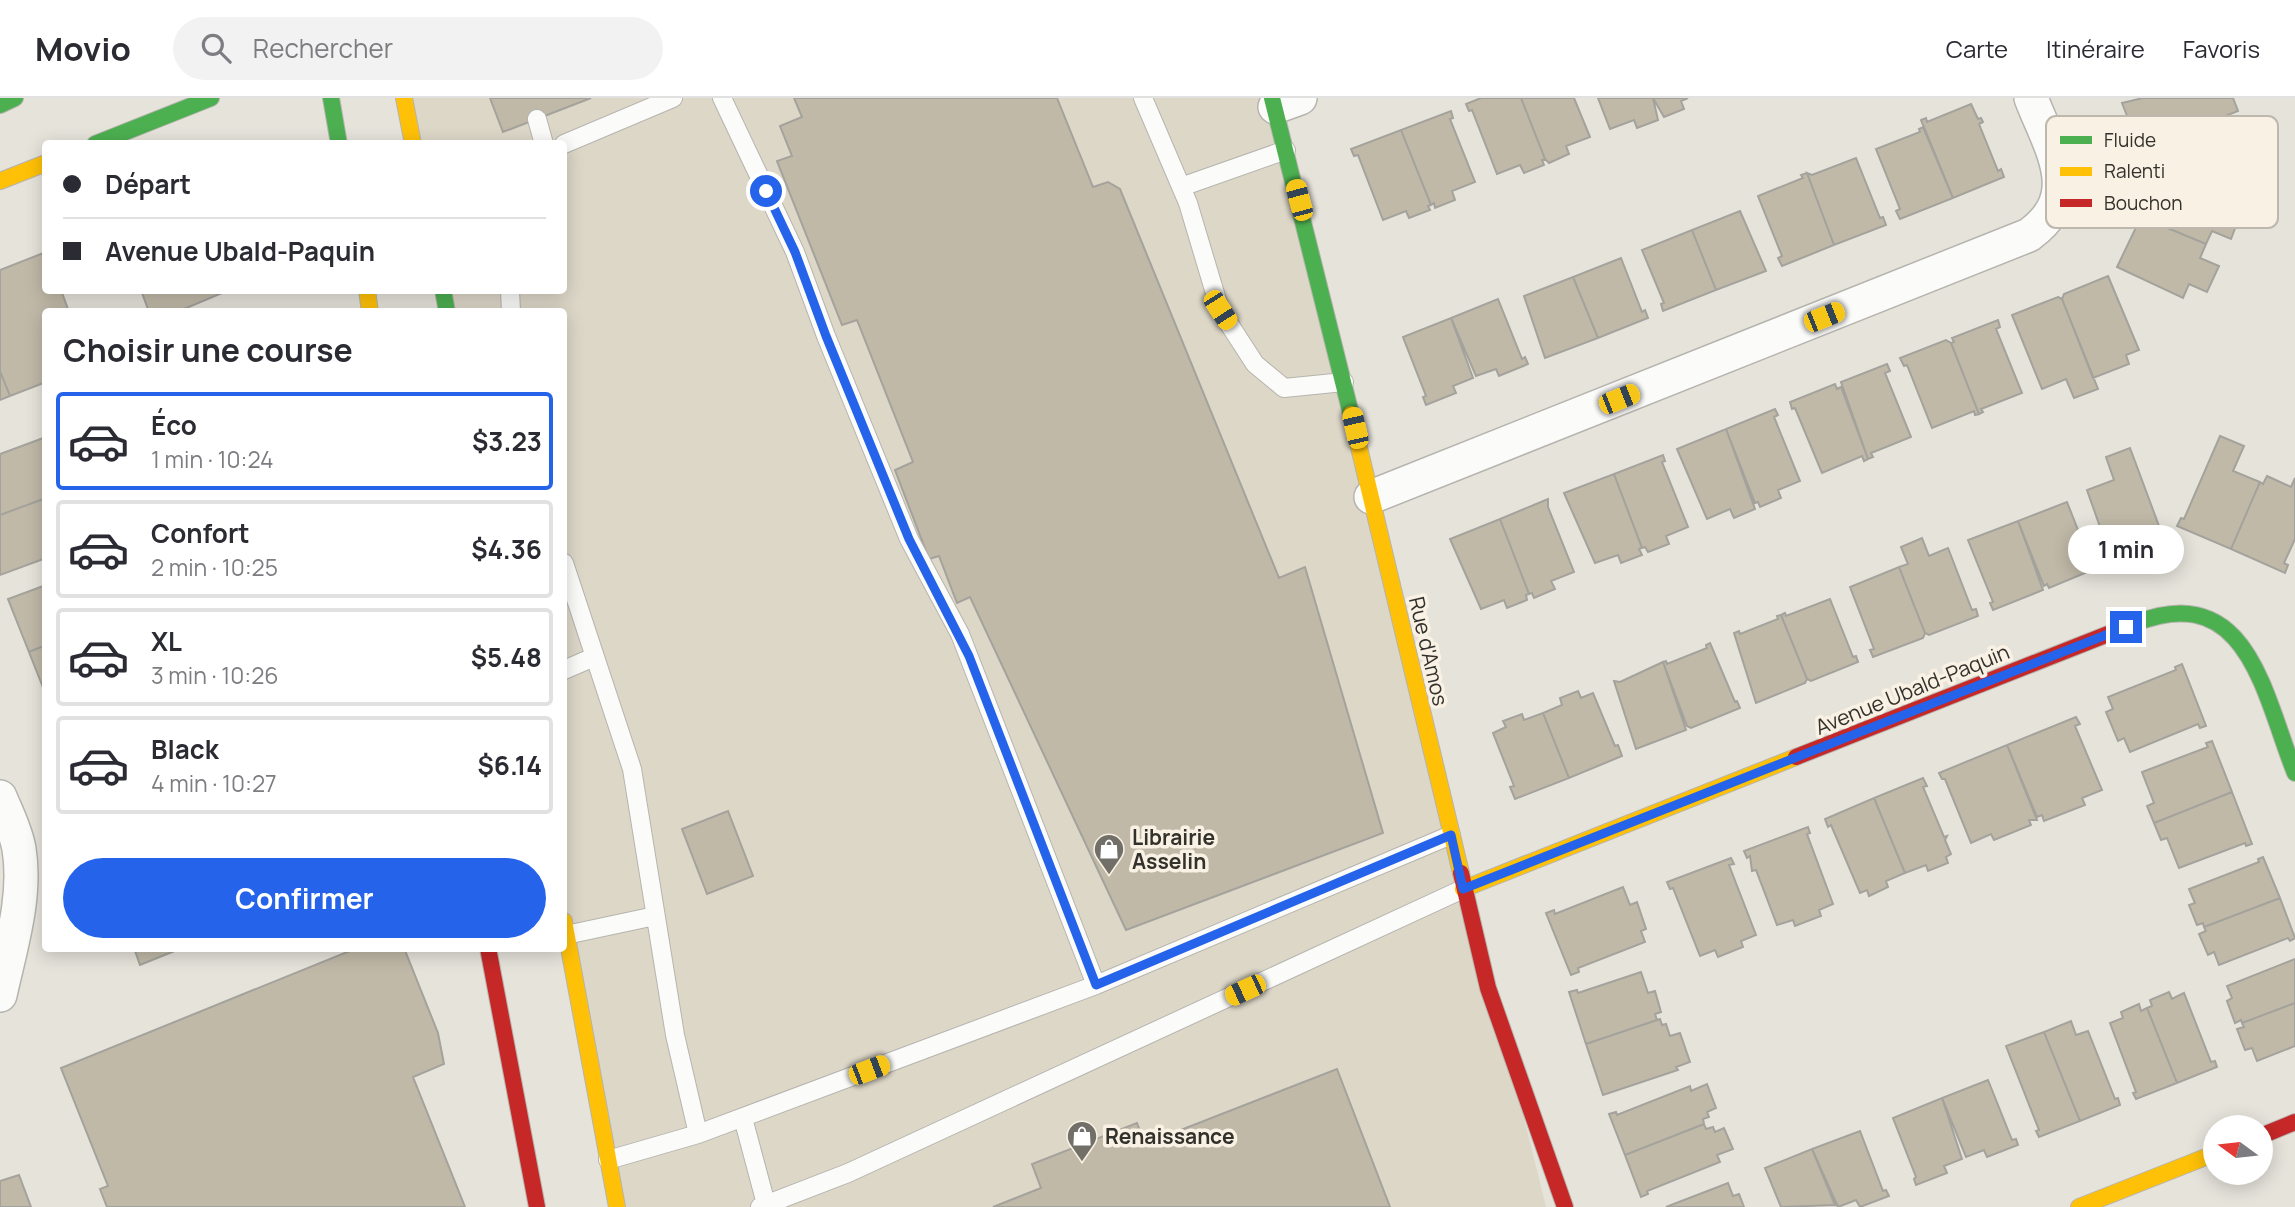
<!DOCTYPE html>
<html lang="fr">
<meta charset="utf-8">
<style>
:root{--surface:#fff;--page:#f2f2f3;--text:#2b2b33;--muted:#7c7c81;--line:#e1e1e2;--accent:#2563eb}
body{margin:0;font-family:Manrope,sans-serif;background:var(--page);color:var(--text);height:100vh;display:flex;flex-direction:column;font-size:26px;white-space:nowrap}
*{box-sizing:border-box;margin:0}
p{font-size:23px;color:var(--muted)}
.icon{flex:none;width:38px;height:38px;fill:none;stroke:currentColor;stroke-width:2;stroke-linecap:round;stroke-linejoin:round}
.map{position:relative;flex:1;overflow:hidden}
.sheet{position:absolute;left:42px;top:210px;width:525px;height:644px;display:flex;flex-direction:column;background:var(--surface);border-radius:7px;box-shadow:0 4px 18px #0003}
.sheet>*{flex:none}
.top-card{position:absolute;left:42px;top:42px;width:525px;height:154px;border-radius:7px;box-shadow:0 4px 18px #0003;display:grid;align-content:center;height:154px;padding:0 21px;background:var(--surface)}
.needle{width:46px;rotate:285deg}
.buttons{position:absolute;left:2203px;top:1017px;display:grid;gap:14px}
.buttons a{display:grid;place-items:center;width:70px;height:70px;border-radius:50%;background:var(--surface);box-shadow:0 4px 18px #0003;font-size:35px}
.end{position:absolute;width:32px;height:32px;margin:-16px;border:9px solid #2563eb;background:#fff;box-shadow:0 0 0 4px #fff}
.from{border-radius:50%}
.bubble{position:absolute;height:49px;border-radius:24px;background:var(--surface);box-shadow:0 4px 18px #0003;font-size:23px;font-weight:700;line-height:49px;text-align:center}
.car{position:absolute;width:21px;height:42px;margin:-21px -10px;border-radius:9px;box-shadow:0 0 5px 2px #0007;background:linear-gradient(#f5c518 24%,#345 0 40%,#f5c518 0 76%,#345 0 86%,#f5c518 0)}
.top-card b{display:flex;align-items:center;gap:24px;height:66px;font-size:26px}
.top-card b+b{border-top:2px solid var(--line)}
.top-card i{width:18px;height:18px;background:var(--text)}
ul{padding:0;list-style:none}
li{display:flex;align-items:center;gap:21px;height:98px;margin:0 14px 10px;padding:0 7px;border:4px solid var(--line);border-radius:7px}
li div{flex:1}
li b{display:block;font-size:26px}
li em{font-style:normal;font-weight:700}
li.on{border-color:var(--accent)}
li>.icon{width:63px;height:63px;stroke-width:1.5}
h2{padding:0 21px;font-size:32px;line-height:84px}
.cta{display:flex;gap:14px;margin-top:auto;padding:14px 21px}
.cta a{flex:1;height:80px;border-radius:42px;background:var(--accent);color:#fff;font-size:28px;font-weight:700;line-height:80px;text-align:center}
header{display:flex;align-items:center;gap:42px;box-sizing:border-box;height:98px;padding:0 35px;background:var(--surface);border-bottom:2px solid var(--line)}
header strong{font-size:33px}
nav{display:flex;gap:38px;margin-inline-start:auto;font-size:24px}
.search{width:490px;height:63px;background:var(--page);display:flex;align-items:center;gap:18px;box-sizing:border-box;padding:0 24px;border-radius:38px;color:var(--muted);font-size:26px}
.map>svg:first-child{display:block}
.built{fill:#ddd7c8}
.building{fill:#c0b9a8;stroke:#a4a29c;stroke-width:2}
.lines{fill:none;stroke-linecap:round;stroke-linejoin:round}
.lane-casing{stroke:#b6b4ae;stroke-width:20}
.street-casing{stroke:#b6b4ae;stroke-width:36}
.fast-casing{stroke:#b6b4ae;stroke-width:18}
.slow-casing{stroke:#b6b4ae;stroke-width:18}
.jam-casing{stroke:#b6b4ae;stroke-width:18}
.lane{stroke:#fbfbfa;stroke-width:18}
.street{stroke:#fbfbfa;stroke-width:33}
.fast{stroke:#4caf50;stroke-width:16}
.slow{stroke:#ffc107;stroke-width:16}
.jam{stroke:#c62828;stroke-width:16}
.route{stroke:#2563eb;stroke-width:9}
.labels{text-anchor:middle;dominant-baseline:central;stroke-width:7;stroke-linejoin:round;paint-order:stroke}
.street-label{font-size:21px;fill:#33312c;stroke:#f8f1e4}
.poi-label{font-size:21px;font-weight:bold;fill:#33312c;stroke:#f8f1e4;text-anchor:start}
.key{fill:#f8f1e4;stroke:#bdb7ad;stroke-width:2}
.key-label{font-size:19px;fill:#33312c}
</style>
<header>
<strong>Movio</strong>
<div class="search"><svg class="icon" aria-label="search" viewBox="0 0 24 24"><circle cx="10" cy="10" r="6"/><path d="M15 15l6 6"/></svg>Rechercher</div>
<nav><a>Carte</a><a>Itinéraire</a><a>Favoris</a></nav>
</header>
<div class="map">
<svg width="2295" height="1109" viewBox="0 0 2295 1109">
<rect width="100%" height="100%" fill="#e6e3db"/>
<path class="built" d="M 407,0 L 1272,0 L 1546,1109 L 618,1109 L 564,824 L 564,214 L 447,213 L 443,193 L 564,192 L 564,46 L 415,45 Z"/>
<path class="building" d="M 490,0 L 591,0 L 503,34 Z
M 794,0 L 1057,0 L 1093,89 L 1108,84 L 1120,91 L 1279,480 L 1305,469 L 1383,735 L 1126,832 L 970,499 L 957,505 L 939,458 L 929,461 L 895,372 L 913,364 L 857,222 L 842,227 L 777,63 L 792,58 L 780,28 L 802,19 Z
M 1481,0 L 1521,0 L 1545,61 L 1542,62 L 1544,67 L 1524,75 L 1520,67 L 1497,76 L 1472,12 L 1469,13 L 1466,6 Z
M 1521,0 L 1574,0 L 1590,39 L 1566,48 L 1569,56 L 1549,65 L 1545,61 Z
M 1598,0 L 1653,0 L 1658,22 L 1637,30 L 1634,22 L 1610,31 Z
M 1653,0 L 1688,0 L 1681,3 L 1684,11 L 1664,19 Z
M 2143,0 L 2233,0 L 2238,13 L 2148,49 L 2150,53 L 2142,56 L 2122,5 Z
M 1971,6 L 1978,21 L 1981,20 L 1983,24 L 1979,26 L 1998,73 L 2001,71 L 2004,79 L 1953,100 L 1921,22 L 1926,20 L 1927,24 Z
M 1451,13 L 1453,20 L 1450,21 L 1475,84 L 1452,93 L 1455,102 L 1435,110 L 1434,105 L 1431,107 L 1401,32 Z
M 1923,29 L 1953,100 L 1900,121 L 1896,113 L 1900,111 L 1876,51 L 1920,34 L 1919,31 Z
M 1401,32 L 1431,107 L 1428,108 L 1430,112 L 1409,120 L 1406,113 L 1383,122 L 1358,57 L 1354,58 L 1351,51 Z
M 1856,60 L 1880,120 L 1883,119 L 1886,127 L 1834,147 L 1807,75 L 1812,77 Z
M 2161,66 L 2229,93 L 2223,107 L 2241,115 L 2231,141 L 2212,133 L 2206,146 L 2141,119 Z
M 1807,75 L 1834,147 L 1782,168 L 1778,160 L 1782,158 L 1758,98 L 1803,80 L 1801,77 Z
M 1740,113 L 1766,173 L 1716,192 L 1692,132 Z
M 2141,119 L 2206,146 L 2200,160 L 2219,168 L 2207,194 L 2189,186 L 2183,200 L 2117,169 Z
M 1692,132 L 1716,192 L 1663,213 L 1661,206 L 1664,205 L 1642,152 Z
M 46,154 L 46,192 L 61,192 L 69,214 L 46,214 L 46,284 L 10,298 L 0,273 L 0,172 Z
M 1621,160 L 1642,214 L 1645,212 L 1648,220 L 1598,240 L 1573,179 Z
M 2108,178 L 2139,252 L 2126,257 L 2129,266 L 2093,280 L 2062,201 L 2064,196 Z
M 1573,179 L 1598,240 L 1545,260 L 1524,198 Z
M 141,192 L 229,192 L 177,214 L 149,214 Z
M 2058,199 L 2062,201 L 2098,291 L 2074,300 L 2066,281 L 2042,291 L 2012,217 Z
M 1498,201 L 1522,261 L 1525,259 L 1528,266 L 1499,278 L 1496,271 L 1476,278 L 1451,220 Z
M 1451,220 L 1473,280 L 1453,288 L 1456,295 L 1426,307 L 1423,299 L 1426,298 L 1403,239 Z
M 1998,222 L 2000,229 L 1996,231 L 2022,295 L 1981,311 L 1983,314 L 1979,316 L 1951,245 L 1954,244 L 1952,240 Z
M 1946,242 L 1951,245 L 1979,316 L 1975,317 L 1974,313 L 1932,330 L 1907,267 L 1904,268 L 1900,260 Z
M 1887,266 L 1890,273 L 1885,275 L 1911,339 L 1871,355 L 1873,359 L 1868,361 L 1841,284 Z
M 0,273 L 10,298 L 0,302 Z
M 1835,286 L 1837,291 L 1841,289 L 1868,361 L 1864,363 L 1862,358 L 1822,375 L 1795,310 L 1792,311 L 1790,304 Z
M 1775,311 L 1778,317 L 1774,319 L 1800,383 L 1778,392 L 1781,400 L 1760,409 L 1758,404 L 1755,405 L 1726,331 Z
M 1726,331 L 1755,411 L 1734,420 L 1730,411 L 1707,421 L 1677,351 Z
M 2220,338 L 2244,348 L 2233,373 L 2260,384 L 2231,451 L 2177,428 L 2181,420 L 2184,421 Z
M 46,339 L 46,400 L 0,417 L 0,356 Z
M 2130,350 L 2162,436 L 2165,436 L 2168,442 L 2112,463 L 2087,392 L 2114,382 L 2106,359 Z
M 1663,357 L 1665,363 L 1662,364 L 1688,429 L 1666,438 L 1669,446 L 1648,454 L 1645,449 L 1642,450 L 1614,376 Z
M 1614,376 L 1642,450 L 1639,451 L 1642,457 L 1621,465 L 1618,457 L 1595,465 L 1564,395 Z
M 2267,378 L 2291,389 L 2295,380 L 2295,441 L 2284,465 L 2288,467 L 2285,475 L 2231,451 L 2260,384 L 2263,386 Z
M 46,400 L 46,460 L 0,477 L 0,417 Z
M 1548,401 L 1548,409 L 1574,474 L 1551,483 L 1555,491 L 1534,500 L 1532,495 L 1529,496 L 1500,421 Z
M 2067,404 L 2091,465 L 2094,464 L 2097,470 L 2049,490 L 2047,486 L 2044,488 L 2018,423 Z
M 1500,421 L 1529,496 L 1526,497 L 1527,502 L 1507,510 L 1504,502 L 1481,511 L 1450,441 Z
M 2018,423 L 2043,492 L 1993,512 L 1990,505 L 1993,504 L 1968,442 Z
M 1922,440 L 1929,458 L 1948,450 L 1972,512 L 1976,511 L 1978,518 L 1929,537 L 1925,535 L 1899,469 L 1908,466 L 1901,449 Z
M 1899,469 L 1925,535 L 1923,540 L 1873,559 L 1870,552 L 1874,551 L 1850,489 Z
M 46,487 L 46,547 L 29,554 L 8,501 Z
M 1830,501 L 1853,559 L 1856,558 L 1858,564 L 1811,583 L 1807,581 L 1781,517 L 1785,515 L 1786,518 Z
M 1781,517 L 1807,581 L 1805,585 L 1756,605 L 1734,535 L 1739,533 L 1740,536 L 1778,521 L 1777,518 Z
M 1710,545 L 1735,604 L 1737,603 L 1740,610 L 1691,630 L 1687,628 L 1663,564 L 1666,563 L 1667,566 L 1707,550 L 1706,547 Z
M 46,547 L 46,597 L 29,554 Z
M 1663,564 L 1686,632 L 1636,651 L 1614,583 L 1620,584 Z
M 2182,566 L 2206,628 L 2200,630 L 2198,626 L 2130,654 L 2124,640 L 2118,643 L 2106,614 L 2113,611 L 2108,599 L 2176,572 L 2175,569 Z
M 1578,593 L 1581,600 L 1593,595 L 1615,648 L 1618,647 L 1622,658 L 1569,680 L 1543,615 L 1562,607 L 1560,600 Z
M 1543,615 L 1569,680 L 1515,701 L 1510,689 L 1514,688 L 1493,635 L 1506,629 L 1503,623 L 1522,616 L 1524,622 Z
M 2076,619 L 2080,626 L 2075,628 L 2102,692 L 2082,700 L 2085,707 L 2044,723 L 2042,717 L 2037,719 L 2007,647 Z
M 2212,643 L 2232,694 L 2154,725 L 2147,708 L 2154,705 L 2142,674 L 2208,649 L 2206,645 Z
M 2007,647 L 2037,722 L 2029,722 L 2031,727 L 1994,742 L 1991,736 L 1971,745 L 1945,681 L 1942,681 L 1939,675 Z
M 1923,680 L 1927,688 L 1923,689 L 1944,739 L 1947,738 L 1945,742 L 1951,756 L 1946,759 L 1948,765 L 1928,773 L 1926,767 L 1905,775 L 1874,700 Z
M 2232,694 L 2252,746 L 2246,748 L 2245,745 L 2179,770 L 2167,740 L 2161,742 L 2154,725 Z
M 1874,700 L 1905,775 L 1886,783 L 1888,789 L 1869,798 L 1867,792 L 1860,795 L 1831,727 L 1828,729 L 1825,721 Z
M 728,713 L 753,778 L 707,796 L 682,731 Z
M 1808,729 L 1810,735 L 1807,736 L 1833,806 L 1819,812 L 1821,818 L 1795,828 L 1793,822 L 1777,827 L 1756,772 L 1752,773 L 1750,758 L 1747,760 L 1744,753 Z
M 2263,759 L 2280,800 L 2204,829 L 2203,825 L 2197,827 L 2189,807 L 2195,805 L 2189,791 L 2259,764 L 2258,761 Z
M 1731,760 L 1734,766 L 1729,767 L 1756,837 L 1741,843 L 1743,849 L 1718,859 L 1715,852 L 1700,858 L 1673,790 L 1670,791 L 1667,784 Z
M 1623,789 L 1630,807 L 1637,804 L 1646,831 L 1641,833 L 1645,844 L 1578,870 L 1579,874 L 1571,877 L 1546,815 L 1554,812 L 1555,816 Z
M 2280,800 L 2295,840 L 2290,843 L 2288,840 L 2219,867 L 2214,854 L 2208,857 L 2199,836 L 2206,833 L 2204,829 Z
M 134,850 L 182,850 L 140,867 Z
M 357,850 L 404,850 L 438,935 L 444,966 L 413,979 L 465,1109 L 107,1109 L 100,1091 L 108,1088 L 61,970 Z
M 2295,861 L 2295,905 L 2242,925 L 2241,922 L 2235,925 L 2227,903 L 2232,900 L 2227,888 Z
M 1641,874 L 1648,895 L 1655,893 L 1661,914 L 1655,916 L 1657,922 L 1586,946 L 1569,894 L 1577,892 L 1578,895 Z
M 2169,894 L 2172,901 L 2184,895 L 2211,964 L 2215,963 L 2217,969 L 2177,985 L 2147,910 L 2152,908 L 2150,902 Z
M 2295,905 L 2295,948 L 2257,963 L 2252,950 L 2245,952 L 2237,931 L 2244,929 L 2242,925 Z
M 2139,906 L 2141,913 L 2147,910 L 2177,985 L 2136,1001 L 2133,995 L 2136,994 L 2110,925 L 2123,920 L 2121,914 Z
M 1660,921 L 1662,927 L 1666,926 L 1670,938 L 1680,935 L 1690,964 L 1676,969 L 1678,972 L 1603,997 L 1586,946 Z
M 2071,923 L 2076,937 L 2088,933 L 2115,1001 L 2118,1000 L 2120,1007 L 2080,1023 L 2044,934 Z
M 2044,934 L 2080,1023 L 2039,1039 L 2036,1033 L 2039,1032 L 2006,948 Z
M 1337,971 L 1390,1109 L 993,1109 L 1041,1090 L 1032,1066 L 1137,1025 L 1145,1046 Z
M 1988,982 L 2012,1042 L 2016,1041 L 2018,1047 L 1987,1059 L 1984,1052 L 1966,1059 L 1942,1000 Z
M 1707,986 L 1716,1010 L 1707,1014 L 1709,1019 L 1703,1021 L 1704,1026 L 1625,1057 L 1609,1016 L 1616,1014 L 1617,1017 L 1690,988 L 1691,993 Z
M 1942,1000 L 1962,1061 L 1944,1068 L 1947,1075 L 1916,1087 L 1914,1081 L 1916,1079 L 1893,1020 Z
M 1704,1026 L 1706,1031 L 1713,1029 L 1715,1034 L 1724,1030 L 1733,1051 L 1717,1057 L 1720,1064 L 1647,1093 L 1648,1096 L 1641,1099 L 1625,1057 Z
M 1860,1033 L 1883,1093 L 1886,1092 L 1889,1098 L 1860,1109 L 1856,1102 L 1838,1109 L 1812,1051 Z
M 1812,1051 L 1835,1107 L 1781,1109 L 1765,1070 Z
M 19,1077 L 31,1109 L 0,1109 L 0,1083 Z
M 1728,1085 L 1733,1098 L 1739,1096 L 1744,1109 L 1666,1109 Z"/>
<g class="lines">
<g class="lane-casing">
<path id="lane" d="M 1143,0 L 1188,105 L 1220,212 L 1255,266 L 1284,290 L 1344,284
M 537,21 L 544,46
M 564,46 L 673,0
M 1181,89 L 1286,52
M 510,192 L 511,214
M 564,465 L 632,671 L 675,937 L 698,1036 L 1096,887 L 960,536 L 909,441 L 826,238 L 795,154 L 722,0
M 564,572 L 594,559
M 566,837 L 655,818
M 1096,887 L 1451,737
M 743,1020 L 766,1106
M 608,1062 L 698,1036
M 760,1109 L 848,1075 L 1463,791"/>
</g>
<g class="street-casing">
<path id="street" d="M 1275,9 L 1300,0
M 1371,399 L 2029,137 C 2084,97 2051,52 2031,0
M 0,699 C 7,716 16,733 19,751 C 27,799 10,851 0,897"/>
</g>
<g class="fast-casing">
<path id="fast" d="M 331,0 L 339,46
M 1272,0 L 1351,316
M 0,7 L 15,0
M 95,46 L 211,0
M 443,192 L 447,214
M 2136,525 C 2248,481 2264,598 2295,675"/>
</g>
<g class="slow-casing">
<path id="slow" d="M 404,0 L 413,46
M 0,83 L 46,65
M 367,192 L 370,214
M 1351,316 L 1461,775
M 1463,791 L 1796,659
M 564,823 L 617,1109
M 2079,1109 L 2216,1055"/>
</g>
<g class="jam-casing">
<path id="jam" d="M 1796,659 L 2136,525
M 1461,775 L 1488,890 L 1565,1109
M 488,850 L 537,1109
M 2261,1038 L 2295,1024"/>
</g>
<use href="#lane" class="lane"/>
<use href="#street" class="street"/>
<use href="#fast" class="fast"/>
<use href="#slow" class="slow"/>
<use href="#jam" class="jam"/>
</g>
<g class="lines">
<path class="route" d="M 766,93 L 795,154 L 826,238 L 909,441 L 969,558 L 1096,887 L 1451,737 L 1463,791 L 2126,529"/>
</g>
<defs>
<g id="shop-pin" transform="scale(1.575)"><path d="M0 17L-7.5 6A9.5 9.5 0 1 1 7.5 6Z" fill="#726f69" stroke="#f8f1e4"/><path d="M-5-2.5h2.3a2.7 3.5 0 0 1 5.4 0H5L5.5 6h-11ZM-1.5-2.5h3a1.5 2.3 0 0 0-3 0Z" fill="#fff"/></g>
</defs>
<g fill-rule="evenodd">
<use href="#shop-pin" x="1109" y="751"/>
<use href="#shop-pin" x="1082" y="1038"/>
</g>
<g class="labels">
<g class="street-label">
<text transform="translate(1429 553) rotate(77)">Rue d'Amos</text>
<text transform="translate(1912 591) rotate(-22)">Avenue Ubald-Paquin</text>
</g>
<g class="poi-label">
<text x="1132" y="739">Librairie<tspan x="1132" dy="24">Asselin</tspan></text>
<text x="1105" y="1038">Renaissance</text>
</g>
</g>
<rect x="2046" y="18" width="232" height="112" rx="10" class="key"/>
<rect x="2060" y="38" width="32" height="8" fill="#4caf50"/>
<rect x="2060" y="69" width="32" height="9" fill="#ffc107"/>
<rect x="2060" y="101" width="32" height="8" fill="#c62828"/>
<g class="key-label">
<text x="2104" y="49">Fluide</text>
<text x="2104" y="80">Ralenti</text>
<text x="2104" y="112">Bouchon</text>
</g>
</svg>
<div class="buttons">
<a><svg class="needle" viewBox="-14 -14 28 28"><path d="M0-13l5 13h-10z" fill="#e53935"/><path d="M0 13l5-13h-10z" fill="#7c7c81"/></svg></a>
</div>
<i class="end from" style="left:766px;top:93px"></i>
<i class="end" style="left:2126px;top:529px"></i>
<div class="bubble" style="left:2068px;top:427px;width:116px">1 min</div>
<i class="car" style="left:1299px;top:102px;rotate:345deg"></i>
<i class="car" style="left:1220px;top:212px;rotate:147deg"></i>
<i class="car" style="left:1824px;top:219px;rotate:68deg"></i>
<i class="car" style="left:1619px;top:301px;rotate:68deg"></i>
<i class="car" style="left:1355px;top:330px;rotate:347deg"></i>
<i class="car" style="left:1245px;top:892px;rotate:245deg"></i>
<i class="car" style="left:869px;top:972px;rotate:69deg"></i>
<div class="top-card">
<b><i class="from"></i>Départ</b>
<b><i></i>Avenue Ubald-Paquin</b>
</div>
<section class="sheet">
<h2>Choisir une course</h2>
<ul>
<li class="on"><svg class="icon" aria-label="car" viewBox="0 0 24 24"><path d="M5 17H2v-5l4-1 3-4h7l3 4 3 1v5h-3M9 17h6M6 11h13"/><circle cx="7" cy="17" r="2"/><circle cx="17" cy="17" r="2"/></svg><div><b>Éco</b><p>1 min · 10:24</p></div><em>$3.23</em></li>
<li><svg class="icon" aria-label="car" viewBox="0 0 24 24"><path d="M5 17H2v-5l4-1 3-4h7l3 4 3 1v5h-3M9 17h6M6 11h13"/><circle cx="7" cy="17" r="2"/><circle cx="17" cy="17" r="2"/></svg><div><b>Confort</b><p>2 min · 10:25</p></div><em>$4.36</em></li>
<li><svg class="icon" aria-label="car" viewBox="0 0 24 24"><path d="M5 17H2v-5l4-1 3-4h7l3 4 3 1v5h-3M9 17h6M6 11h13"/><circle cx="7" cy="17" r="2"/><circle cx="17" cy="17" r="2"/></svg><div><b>XL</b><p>3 min · 10:26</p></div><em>$5.48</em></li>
<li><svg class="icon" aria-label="car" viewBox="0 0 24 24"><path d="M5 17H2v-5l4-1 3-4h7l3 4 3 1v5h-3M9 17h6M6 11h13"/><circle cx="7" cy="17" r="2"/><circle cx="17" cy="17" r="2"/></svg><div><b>Black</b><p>4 min · 10:27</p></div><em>$6.14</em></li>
</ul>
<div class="cta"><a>Confirmer</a></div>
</section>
</div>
